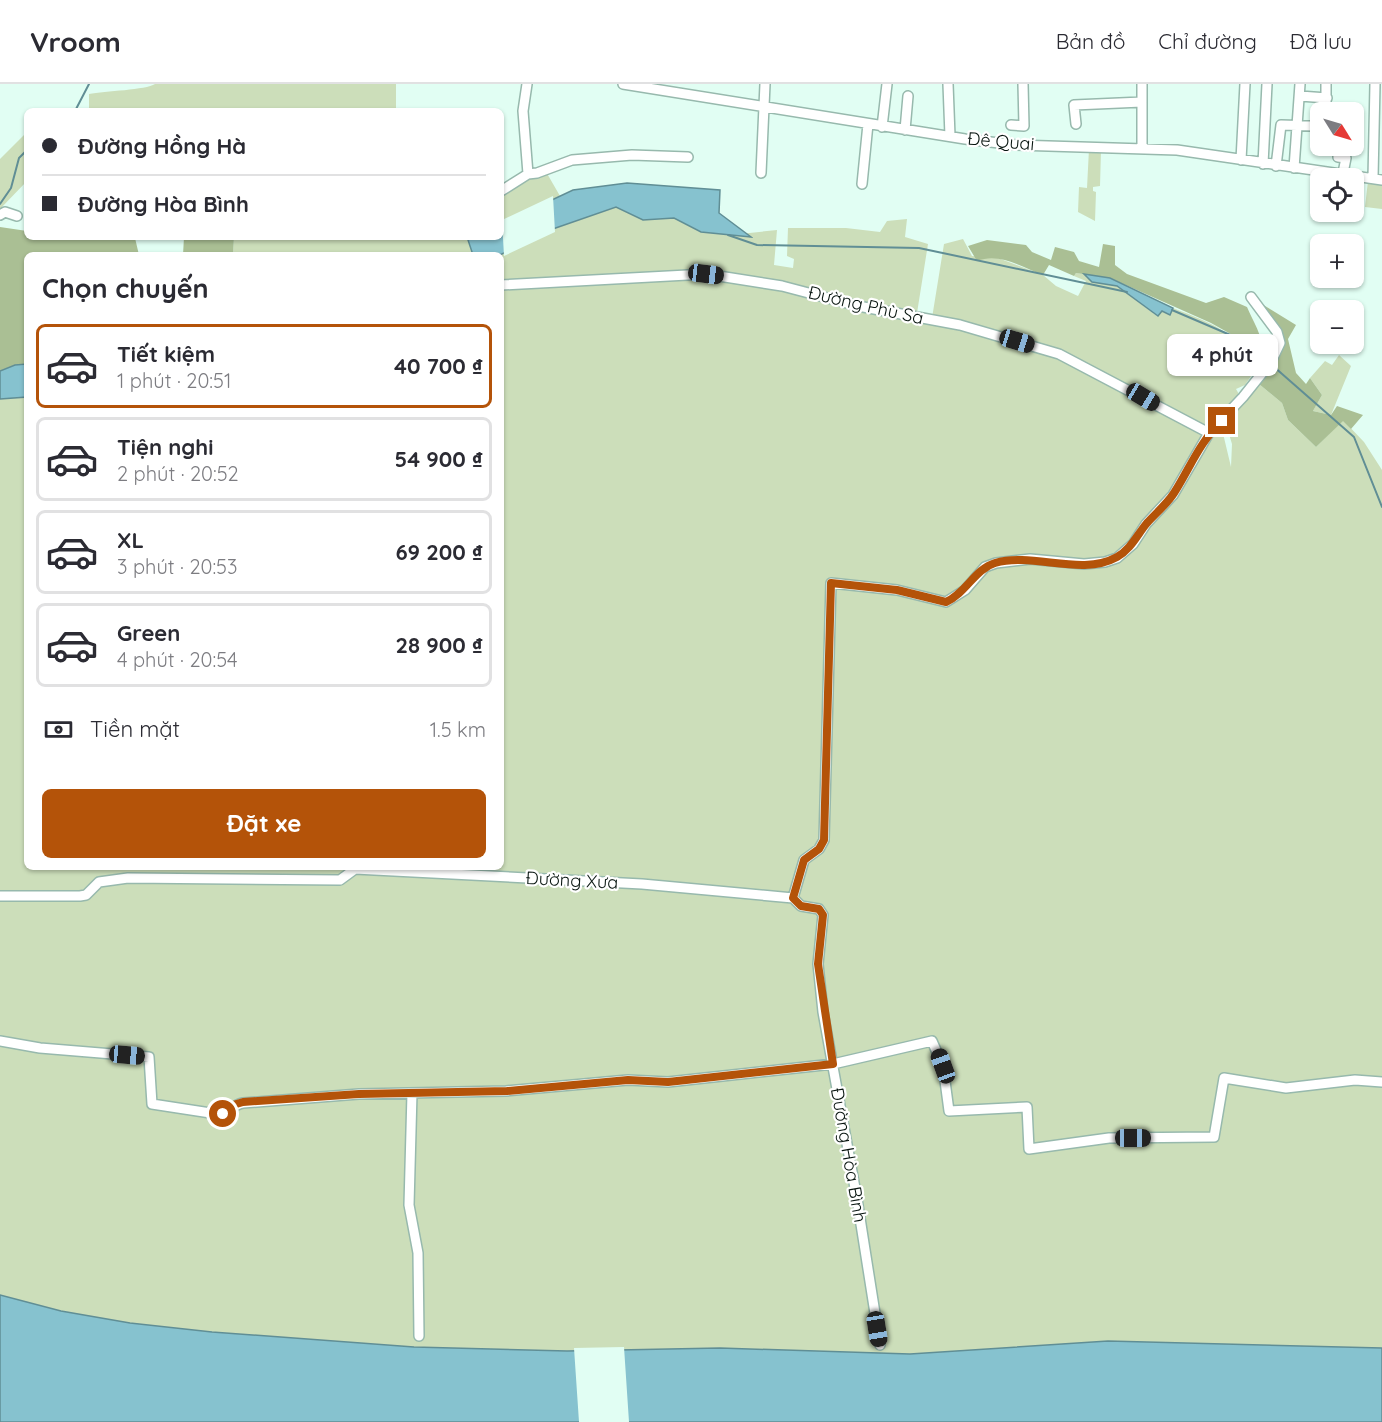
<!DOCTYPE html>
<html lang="vi">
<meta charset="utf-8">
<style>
:root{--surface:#fff;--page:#f2f2f3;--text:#2b2b33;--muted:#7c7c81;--line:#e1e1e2;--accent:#b45309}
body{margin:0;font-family:Quicksand,sans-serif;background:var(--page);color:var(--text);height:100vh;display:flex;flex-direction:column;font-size:22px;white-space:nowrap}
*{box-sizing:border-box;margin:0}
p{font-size:20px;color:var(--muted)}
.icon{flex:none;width:33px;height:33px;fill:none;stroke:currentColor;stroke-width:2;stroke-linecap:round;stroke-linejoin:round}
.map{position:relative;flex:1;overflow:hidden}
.panel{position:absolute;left:24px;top:168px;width:480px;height:618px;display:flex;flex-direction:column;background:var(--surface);border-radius:9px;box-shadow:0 2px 4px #0004}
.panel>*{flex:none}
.guide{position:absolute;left:24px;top:24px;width:480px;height:132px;border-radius:9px;box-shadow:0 2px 4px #0004;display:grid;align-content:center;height:132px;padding:0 18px;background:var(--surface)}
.needle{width:39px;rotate:127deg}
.tools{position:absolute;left:1310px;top:18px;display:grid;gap:12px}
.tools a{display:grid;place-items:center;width:54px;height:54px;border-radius:9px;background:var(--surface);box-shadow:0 2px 4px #0004;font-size:30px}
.end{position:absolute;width:27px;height:27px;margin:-14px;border:8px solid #b45309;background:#fff;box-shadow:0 0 0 3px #fff}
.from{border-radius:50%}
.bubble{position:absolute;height:42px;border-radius:9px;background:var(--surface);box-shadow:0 2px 4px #0004;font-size:20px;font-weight:800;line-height:42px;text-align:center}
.car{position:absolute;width:18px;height:36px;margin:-18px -9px;border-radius:8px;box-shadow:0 0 4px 2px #0007;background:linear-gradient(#222 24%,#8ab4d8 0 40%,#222 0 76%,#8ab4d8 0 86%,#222 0)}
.guide b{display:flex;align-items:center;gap:21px;height:57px;font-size:22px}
.guide b+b{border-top:2px solid var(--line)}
.guide i{width:15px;height:15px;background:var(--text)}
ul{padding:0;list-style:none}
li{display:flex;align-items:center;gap:18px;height:84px;margin:0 12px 9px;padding:0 6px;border:3px solid var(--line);border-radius:9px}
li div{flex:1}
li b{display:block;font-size:22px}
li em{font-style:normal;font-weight:800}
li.selected{border-color:var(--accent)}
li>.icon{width:54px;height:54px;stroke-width:1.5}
h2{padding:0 18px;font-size:27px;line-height:72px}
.pay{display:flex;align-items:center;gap:15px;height:66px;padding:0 18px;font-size:22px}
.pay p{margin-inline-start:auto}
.action{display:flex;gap:12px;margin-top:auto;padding:12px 18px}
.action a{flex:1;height:69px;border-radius:9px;background:var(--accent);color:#fff;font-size:24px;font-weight:800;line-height:69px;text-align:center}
header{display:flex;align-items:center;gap:36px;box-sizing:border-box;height:84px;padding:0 30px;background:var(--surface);border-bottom:2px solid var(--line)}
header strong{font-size:28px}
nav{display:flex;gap:33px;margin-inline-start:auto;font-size:21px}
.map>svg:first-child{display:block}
.green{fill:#ccdeba}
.forest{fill:#aabf94}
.water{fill:#86c2cf;stroke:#608e95;stroke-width:1.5}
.pier{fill:#e1fef3}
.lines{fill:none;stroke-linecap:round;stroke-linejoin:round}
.stream{stroke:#608e95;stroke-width:2}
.minor-casing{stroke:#97b9ad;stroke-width:12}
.minor{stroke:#fff;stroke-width:9}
.route{stroke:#b45309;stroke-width:8}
.labels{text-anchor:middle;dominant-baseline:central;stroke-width:4.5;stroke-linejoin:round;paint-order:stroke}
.street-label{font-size:18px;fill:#07140f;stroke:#fff}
</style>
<header>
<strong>Vroom</strong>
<nav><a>Bản đồ</a><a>Chỉ đường</a><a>Đã lưu</a></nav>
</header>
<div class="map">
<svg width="1382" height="1338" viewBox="0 0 1382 1338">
<rect width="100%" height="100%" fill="#e1fef3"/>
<path class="green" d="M 155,0 L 396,0 L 396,27 L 89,27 L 89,10 C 105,7 146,6 155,0 Z
M 27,48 L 27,97 L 0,125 L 0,75 Z
M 1089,65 L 1101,66 L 1100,102 L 1093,103 L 1093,107 L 1096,108 L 1095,137 L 1078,128 L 1079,103 L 1087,104 Z
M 545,86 L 560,112 L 501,139 L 501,107 Z
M 1368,97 L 1382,100 L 1382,125 L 1365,123 Z
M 616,123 L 643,136 L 674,134 L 701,148 L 730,151 L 777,146 L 774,181 L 793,184 L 794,175 L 787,172 L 788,144 L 846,144 L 880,148 L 887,137 L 907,135 L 905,153 L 928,160 L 917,229 L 932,234 L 944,160 L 963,155 L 972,172 L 998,174 L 1043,191 L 1056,202 L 1078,212 L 1086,197 L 1074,192 L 1076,189 L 1084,190 L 1087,194 L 1117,202 L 1157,232 L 1162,227 L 1170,231 L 1173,224 C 1214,240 1229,246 1260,279 L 1245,301 L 1236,305 L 1240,312 L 1221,341 L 1231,383 L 1232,360 L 1225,337 L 1259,300 L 1282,319 L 1288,336 L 1316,363 L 1343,336 L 1364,358 L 1382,386 L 1382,1264 L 1108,1257 L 910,1270 L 720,1264 L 567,1267 L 414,1263 L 212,1248 L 130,1239 L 61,1227 L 0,1211 L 0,315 L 27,313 L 27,783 L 501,783 L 500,171 L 547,147 Z
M 234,153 L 474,153 L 468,157 L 473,171 L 233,171 Z
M 1339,271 L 1351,282 L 1331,331 L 1313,327 L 1322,311 L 1310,294 L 1325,277 L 1332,281 Z"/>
<path class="forest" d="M 0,143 L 27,147 L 27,153 L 83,156 L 135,154 L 139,171 L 27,171 L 27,280 L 15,281 L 0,287 Z
M 184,153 L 234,153 L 233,171 L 183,171 Z
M 987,156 L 1026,161 L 1032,168 L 1051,176 L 1055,163 L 1074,168 L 1079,177 L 1099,183 L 1103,160 L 1115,162 L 1115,181 L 1127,190 L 1206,219 L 1224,213 L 1247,223 C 1255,242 1268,259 1260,279 L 1236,253 L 1211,239 L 1110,194 L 1076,189 L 1074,192 L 1049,181 L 1043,191 C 1022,183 999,168 977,177 L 968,162 Z
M 1257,217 L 1296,241 L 1288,255 L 1296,289 L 1306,300 L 1310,294 L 1322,311 L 1313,327 L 1331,331 L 1337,322 L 1363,331 L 1351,345 L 1343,337 L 1316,363 L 1288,336 L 1282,319 L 1259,300 L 1283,263 Z"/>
<path class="water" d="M 627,99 L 720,106 L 719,129 L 751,153 L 701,148 L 674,134 L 643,136 L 616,123 L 547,147 L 500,171 L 473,171 L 468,156 L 474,153 L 501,153 L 501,140 L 573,106 Z
M 1084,190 L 1110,194 L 1173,224 L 1170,231 L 1162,227 L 1158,232 L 1117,202 L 1092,198 Z
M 27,280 L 27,313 L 0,315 L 0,287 L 15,281 Z
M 0,1211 L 61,1227 L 130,1239 L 212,1248 L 414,1263 L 567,1267 L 720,1264 L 910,1270 L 1108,1257 L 1382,1264 L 1382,1338 L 0,1338 Z"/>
<path class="pier" d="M 553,112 L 555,148 L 504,172 L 502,136 Z
M 624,1263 L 629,1338 L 579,1338 L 574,1264 Z"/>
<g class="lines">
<path class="stream" d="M 75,27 L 89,0
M 0,120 L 11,104 L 19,74 L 27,66
M 728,151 L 757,161 L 919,164 L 1127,208
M 1172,226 L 1242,256 L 1268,278
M 1273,282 L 1354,353 L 1382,423"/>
<g class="minor-casing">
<path id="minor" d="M 527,0 L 523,27 L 528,90
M 623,0 L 965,55 L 1016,61 L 1177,66 L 1382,96
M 948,0 L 950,52
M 1142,0 L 1142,64
M 1300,12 L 1327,14
M 1326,28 L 1326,0
M 1076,40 L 1074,21 L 1142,18
M 1011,41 L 1024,42 L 1023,0
M 882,43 L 887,0
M 905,46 L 908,12
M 1339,62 L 1338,73 L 1346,74 L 1343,89
M 1241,76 L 1245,0
M 1263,80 L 1267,0
M 1276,82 L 1281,41 L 1314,42
M 1294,84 L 1300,0
M 761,89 L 765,0
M 1373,94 L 1375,0
M 862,100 L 868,40
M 501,107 L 528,90 L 537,89 L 572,76 L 632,71 L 688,73
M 0,131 L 5,128 L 17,132
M 501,201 L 706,190 L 782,202 L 858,222 L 960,241 L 1059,270 L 1209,349
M 0,812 L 80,812 L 86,811 L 99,798 L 128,794 L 340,796 L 355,785 L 642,800 L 793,814
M 0,957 L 40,964 L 149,973 L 152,1020 L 217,1030 C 228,1030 232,1021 243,1019 L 359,1010 L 506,1007 L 628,996 L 668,998 L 833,980 L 932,957 L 943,982 L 949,1027 L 1027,1023 L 1029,1065 L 1109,1054 L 1214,1053 L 1224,994 L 1286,1004 L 1355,996 L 1382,998
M 412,1009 L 409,1121 L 418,1169 L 419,1252
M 880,1261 L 857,1115 L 823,928 L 818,880 L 823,831 L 819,825 L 801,822 L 793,814 L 804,776 L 819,765 L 824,756 L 831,499 L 897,506 L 946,518 L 965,506 L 985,483 L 996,479 L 1030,475 L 1084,480 L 1105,478 L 1117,474 L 1133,460 L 1146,440 L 1173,411 L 1209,349 L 1243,313 L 1271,278 L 1280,259 L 1277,248 L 1251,213"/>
</g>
<use href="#minor" class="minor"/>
</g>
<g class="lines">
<path class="route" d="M 223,1030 L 233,1021 L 243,1018 L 359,1010 L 507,1007 L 628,996 L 668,998 L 833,980 L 818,880 L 823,831 L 819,825 L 801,822 L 793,814 L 804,776 L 819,765 L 824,756 L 831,499 L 897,506 L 946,518 C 966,509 975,485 995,479 C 1034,468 1081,493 1117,473 C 1131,465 1137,451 1147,439 C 1156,429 1167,420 1174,409 C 1190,384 1200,357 1222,337"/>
</g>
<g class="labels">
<g class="street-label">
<text transform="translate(1001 57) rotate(5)">Đê Quai</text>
<text transform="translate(866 221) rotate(13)">Đường Phù Sa</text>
<text transform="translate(572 796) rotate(3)">Đường Xưa</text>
<text transform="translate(849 1071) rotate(80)">Đường Hòa Bình</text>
</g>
</g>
</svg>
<div class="tools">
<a><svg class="needle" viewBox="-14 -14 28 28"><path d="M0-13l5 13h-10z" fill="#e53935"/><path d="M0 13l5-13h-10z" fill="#7c7c81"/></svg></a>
<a><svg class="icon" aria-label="locate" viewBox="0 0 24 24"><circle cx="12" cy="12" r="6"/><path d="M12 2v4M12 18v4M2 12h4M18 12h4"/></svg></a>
<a>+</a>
<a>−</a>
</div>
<i class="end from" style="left:223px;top:1030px"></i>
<i class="end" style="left:1222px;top:337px"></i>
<div class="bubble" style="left:1167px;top:250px;width:111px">4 phút</div>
<i class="car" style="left:706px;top:190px;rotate:97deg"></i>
<i class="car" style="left:1017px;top:257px;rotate:107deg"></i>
<i class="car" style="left:1143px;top:313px;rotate:121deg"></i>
<i class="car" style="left:127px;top:971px;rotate:95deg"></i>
<i class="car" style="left:943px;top:982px;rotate:340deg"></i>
<i class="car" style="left:1133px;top:1054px;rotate:90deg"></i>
<i class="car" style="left:877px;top:1245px;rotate:171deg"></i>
<div class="guide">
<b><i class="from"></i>Đường Hồng Hà</b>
<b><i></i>Đường Hòa Bình</b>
</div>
<section class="panel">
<h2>Chọn chuyến</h2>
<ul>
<li class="selected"><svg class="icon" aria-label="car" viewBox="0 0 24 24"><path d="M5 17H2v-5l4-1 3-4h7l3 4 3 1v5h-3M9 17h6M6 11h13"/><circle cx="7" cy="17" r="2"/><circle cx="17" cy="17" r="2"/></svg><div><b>Tiết kiệm</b><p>1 phút · 20:51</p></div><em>40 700 ₫</em></li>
<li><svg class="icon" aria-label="car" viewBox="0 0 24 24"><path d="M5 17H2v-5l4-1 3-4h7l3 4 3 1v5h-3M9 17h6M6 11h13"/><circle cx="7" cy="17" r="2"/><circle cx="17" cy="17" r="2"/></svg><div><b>Tiện nghi</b><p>2 phút · 20:52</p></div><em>54 900 ₫</em></li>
<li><svg class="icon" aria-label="car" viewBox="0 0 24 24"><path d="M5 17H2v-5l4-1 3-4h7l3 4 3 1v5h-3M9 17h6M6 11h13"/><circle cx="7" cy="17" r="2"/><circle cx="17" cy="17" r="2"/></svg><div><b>XL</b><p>3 phút · 20:53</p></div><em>69 200 ₫</em></li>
<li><svg class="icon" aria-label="car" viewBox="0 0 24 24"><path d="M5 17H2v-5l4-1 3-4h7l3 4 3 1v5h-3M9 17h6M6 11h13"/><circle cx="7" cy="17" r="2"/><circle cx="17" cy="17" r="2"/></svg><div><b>Green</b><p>4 phút · 20:54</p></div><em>28 900 ₫</em></li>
</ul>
<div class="pay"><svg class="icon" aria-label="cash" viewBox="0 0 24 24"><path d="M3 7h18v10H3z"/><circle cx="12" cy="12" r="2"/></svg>Tiền mặt<p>1.5 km</p></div>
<div class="action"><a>Đặt xe</a></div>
</section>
</div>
